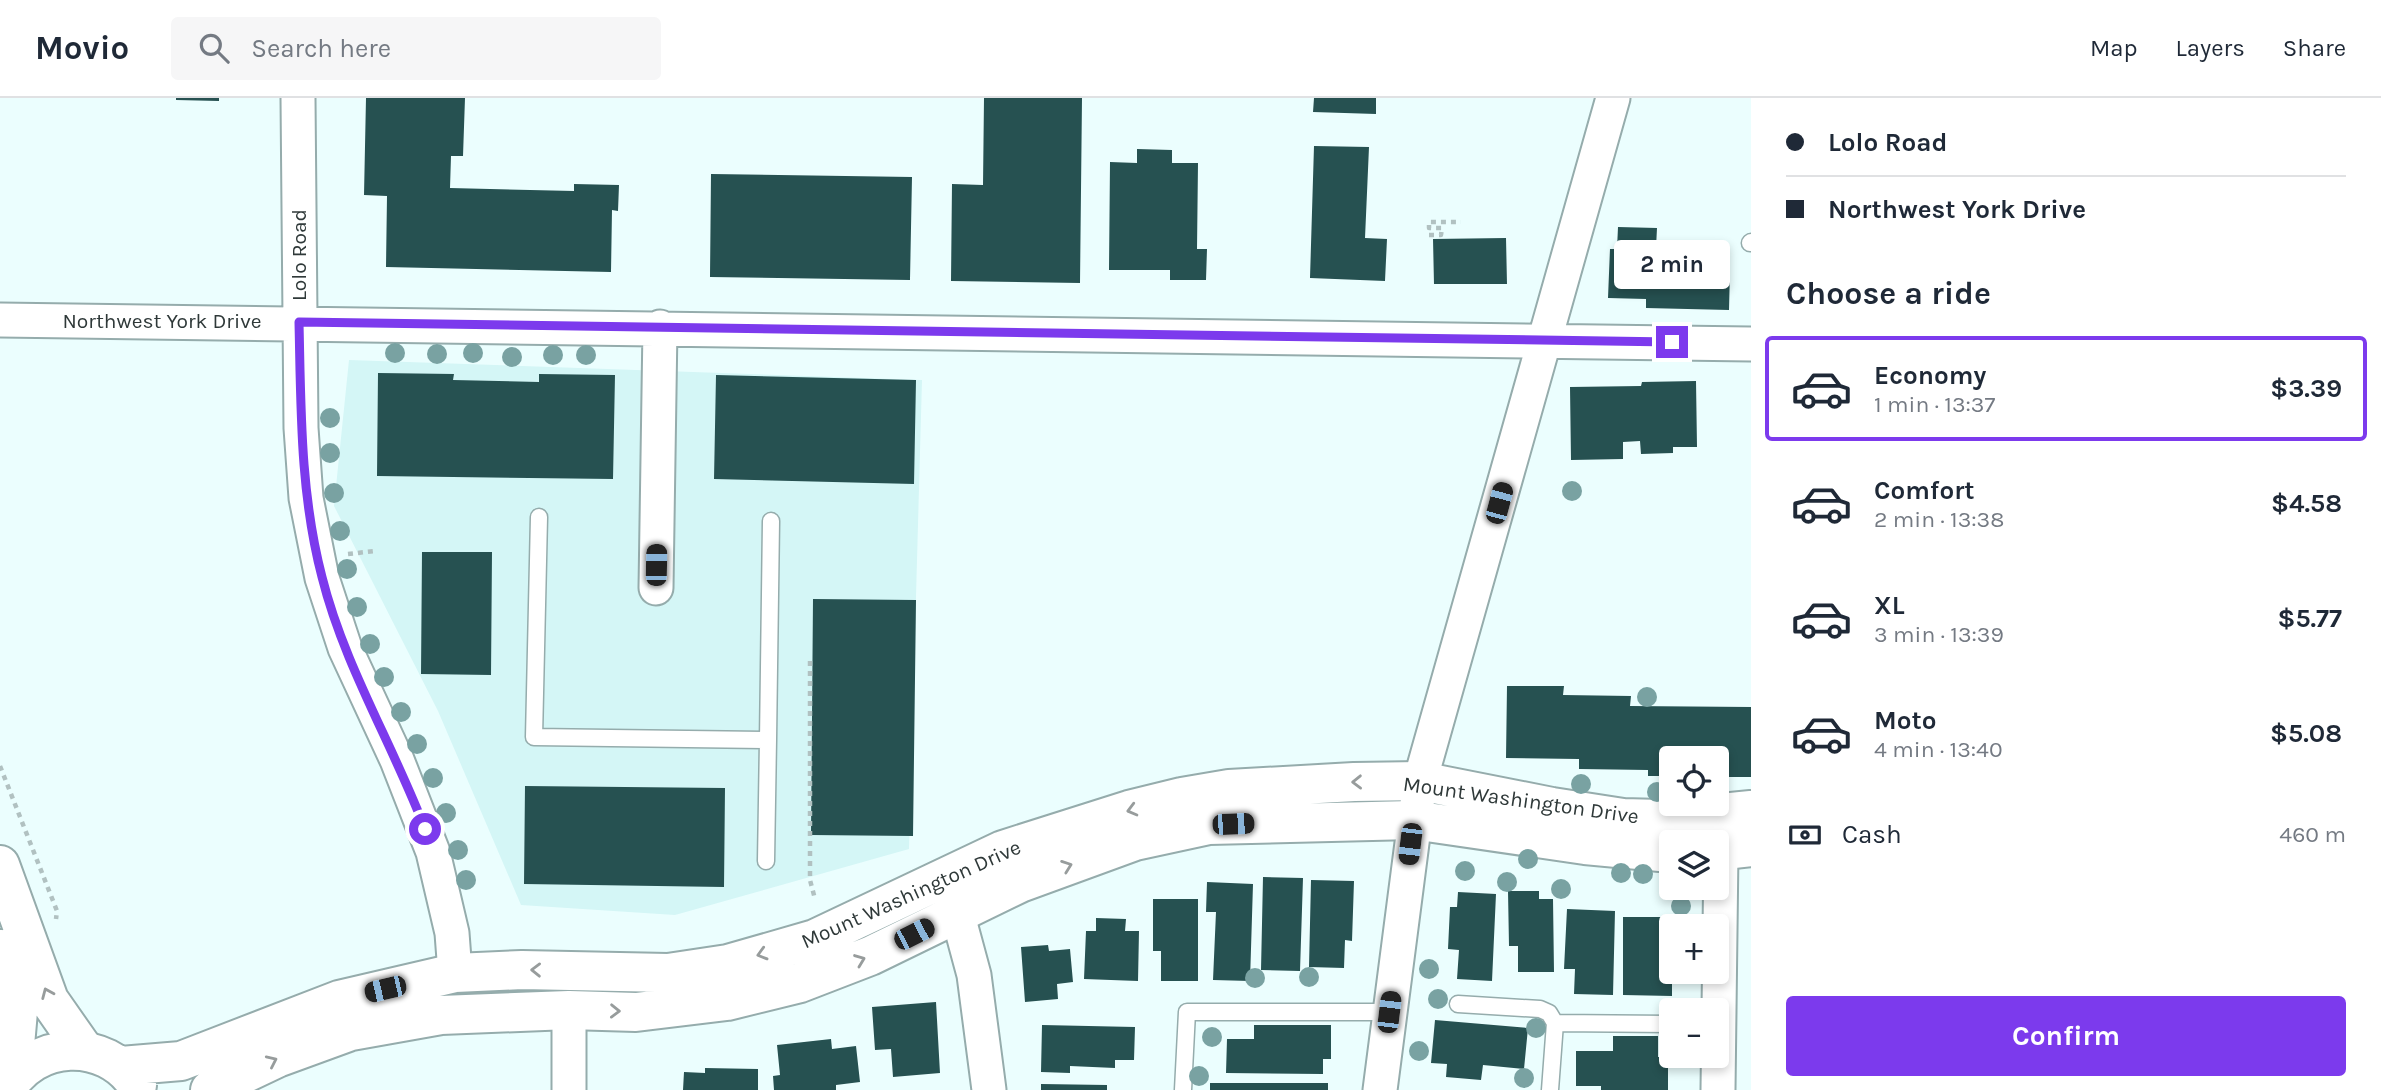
<!DOCTYPE html>
<meta charset="utf-8">
<style>
:root{--surface:#fff;--page:#f6f6f7;--text:#1f2937;--muted:#747a83;--line:#e0e1e3;--accent:#7c3aed}
body{margin:0;font-family:Karla,sans-serif;background:var(--page);color:var(--text);height:100vh;display:flex;flex-direction:column;font-size:26px;white-space:nowrap}
*{box-sizing:border-box;margin:0}
p{font-size:23px;color:var(--muted)}
.icon{flex:none;width:38px;height:38px;fill:none;stroke:currentColor;stroke-width:2;stroke-linecap:round;stroke-linejoin:round}
.map{position:relative;flex:1;overflow:hidden}
.panel{display:flex;flex-direction:column;background:var(--surface);width:630px}
.panel>*{flex:none}
.top-card{display:grid;align-content:center;height:154px;padding:0 35px;background:var(--surface)}
.controls{position:absolute;left:1659px;top:648px;display:grid;gap:14px}
.controls a{display:grid;place-items:center;width:70px;height:70px;border-radius:7px;background:var(--surface);box-shadow:0 4px 10px #0003;font-size:35px}
.end{position:absolute;width:32px;height:32px;margin:-16px;border:9px solid #7c3aed;background:#fff;box-shadow:0 0 0 4px #fff}
.from{border-radius:50%}
.bubble{position:absolute;height:49px;border-radius:7px;background:var(--surface);box-shadow:0 4px 10px #0003;font-size:23px;font-weight:700;line-height:49px;text-align:center}
.car{position:absolute;width:21px;height:42px;margin:-21px -10px;border-radius:9px;box-shadow:0 0 5px 2px #0007;background:linear-gradient(#222 24%,#8ab4d8 0 40%,#222 0 76%,#8ab4d8 0 86%,#222 0)}
.top-card b{display:flex;align-items:center;gap:24px;height:66px;font-size:26px}
.top-card b+b{border-top:2px solid var(--line)}
.top-card i{width:18px;height:18px;background:var(--text)}
ul{padding:0;list-style:none}
li{display:flex;align-items:center;gap:21px;height:105px;margin:0 14px 10px;padding:0 21px;border:4px solid transparent;border-radius:7px}
li div{flex:1}
li b{display:block;font-size:26px}
li em{font-style:normal;font-weight:700}
li.active{border-color:var(--accent)}
li>.icon{width:63px;height:63px;stroke-width:1.5}
h2{padding:0 35px;font-size:32px;line-height:84px}
.pay{display:flex;align-items:center;gap:18px;height:77px;padding:0 35px;font-size:26px}
.pay p{margin-inline-start:auto}
.primary-button{display:flex;gap:14px;margin-top:auto;padding:14px 35px}
.primary-button a{flex:1;height:80px;border-radius:7px;background:var(--accent);color:#fff;font-size:28px;font-weight:700;line-height:80px;text-align:center}
header{display:flex;align-items:center;gap:42px;box-sizing:border-box;height:98px;padding:0 35px;background:var(--surface);border-bottom:2px solid var(--line)}
header strong{font-size:33px}
nav{display:flex;gap:38px;margin-inline-start:auto;font-size:24px}
.search{width:490px;height:63px;background:var(--page);display:flex;align-items:center;gap:18px;box-sizing:border-box;padding:0 24px;border-radius:7px;color:var(--muted);font-size:26px}
main{display:flex;flex:1;min-height:0}
.map>svg:first-child{display:block}
.built{fill:#d4f6f6}
.building{fill:#265151}
.lines{fill:none;stroke-linecap:round;stroke-linejoin:round}
.service-casing{stroke:#95acac;stroke-width:19}
.minor-casing{stroke:#95acac;stroke-width:37}
.tertiary-casing{stroke:#95acac;stroke-width:42}
.secondary-casing{stroke:#95acac;stroke-width:42}
.path{stroke:#b1c1c1;stroke-width:4.5;stroke-dasharray:5 5;stroke-linecap:butt}
.service{stroke:#fff;stroke-width:16}
.minor{stroke:#fff;stroke-width:33}
.tertiary{stroke:#fff;stroke-width:38}
.secondary{stroke:#fff;stroke-width:38}
.tree{fill:#79a2a2}
.oneway{stroke:#979c9c}
.route{stroke:#7c3aed;stroke-width:9}
.labels{text-anchor:middle;dominant-baseline:central;stroke-width:7;stroke-linejoin:round;paint-order:stroke}
.street-label{font-size:21px;fill:#2f3939;stroke:#fff}
</style>
<header>
<strong>Movio</strong>
<div class="search"><svg class="icon" aria-label="search" viewBox="0 0 24 24"><circle cx="10" cy="10" r="6"/><path d="M15 15l6 6"/></svg>Search here</div>
<nav><a>Map</a><a>Layers</a><a>Share</a></nav>
</header>
<main>
<div class="map">
<svg width="1751" height="992" viewBox="0 0 1751 992">
<rect width="100%" height="100%" fill="#ebfefe"/>
<path class="built" d="M 349,262 L 922,282 L 909,751 L 675,817 L 521,807 L 438,613 L 334,408 Z"/>
<path class="building" d="M 176,0 L 219,0 L 219,3 L 176,2 Z
M 366,0 L 465,0 L 463,58 L 451,58 L 450,90 L 574,93 L 574,86 L 619,87 L 618,113 L 612,112 L 611,174 L 386,169 L 387,98 L 364,97 Z
M 984,0 L 1082,0 L 1080,185 L 951,183 L 952,86 L 983,87 Z
M 1314,0 L 1376,0 L 1376,16 L 1313,14 Z
M 1314,48 L 1369,49 L 1365,140 L 1387,141 L 1385,183 L 1310,180 Z
M 1137,51 L 1172,52 L 1172,65 L 1198,65 L 1197,151 L 1207,151 L 1206,182 L 1170,182 L 1170,172 L 1109,172 L 1110,64 L 1137,65 Z
M 711,76 L 912,79 L 910,182 L 710,179 Z
M 1618,129 L 1657,130 L 1655,170 L 1730,172 L 1729,212 L 1646,210 L 1646,201 L 1608,200 L 1610,151 L 1617,151 Z
M 1506,140 L 1507,186 L 1434,186 L 1433,141 Z
M 378,275 L 454,276 L 453,282 L 539,284 L 539,276 L 615,277 L 613,381 L 377,378 Z
M 716,277 L 916,282 L 914,386 L 714,381 Z
M 1696,283 L 1697,349 L 1673,349 L 1673,355 L 1641,356 L 1640,343 L 1623,344 L 1623,361 L 1571,362 L 1570,289 L 1641,288 L 1642,284 Z
M 422,454 L 492,454 L 491,577 L 421,576 Z
M 813,501 L 916,502 L 913,738 L 811,737 Z
M 1507,588 L 1564,588 L 1563,597 L 1631,598 L 1630,608 L 1751,609 L 1751,679 L 1717,679 L 1717,660 L 1671,660 L 1671,678 L 1648,678 L 1648,672 L 1579,671 L 1579,661 L 1506,660 Z
M 525,688 L 725,690 L 724,789 L 524,786 Z
M 1263,779 L 1303,780 L 1300,873 L 1261,872 Z
M 1311,782 L 1354,783 L 1352,843 L 1345,842 L 1344,870 L 1309,869 Z
M 1207,784 L 1253,786 L 1250,883 L 1213,882 L 1216,814 L 1206,814 Z
M 1508,793 L 1539,793 L 1539,801 L 1553,801 L 1554,874 L 1518,874 L 1518,848 L 1509,848 Z
M 1458,794 L 1496,796 L 1492,883 L 1457,881 L 1459,852 L 1448,851 L 1450,809 L 1457,809 Z
M 1153,801 L 1198,801 L 1198,883 L 1161,883 L 1161,853 L 1153,853 Z
M 1567,811 L 1615,813 L 1613,897 L 1574,896 L 1575,871 L 1564,871 Z
M 1623,819 L 1672,819 L 1672,898 L 1623,897 Z
M 1096,820 L 1126,821 L 1125,833 L 1139,833 L 1138,883 L 1084,881 L 1086,833 L 1096,833 Z
M 1048,847 L 1049,853 L 1070,851 L 1073,884 L 1057,886 L 1058,901 L 1025,904 L 1021,849 Z
M 936,904 L 940,975 L 893,979 L 891,951 L 875,952 L 872,909 Z
M 1435,922 L 1528,930 L 1524,971 L 1483,967 L 1481,982 L 1446,979 L 1447,966 L 1431,965 Z
M 1042,927 L 1135,929 L 1134,962 L 1115,962 L 1115,970 L 1070,968 L 1070,975 L 1041,974 Z
M 1254,927 L 1331,927 L 1331,961 L 1323,961 L 1323,976 L 1226,975 L 1227,941 L 1254,941 Z
M 1613,938 L 1658,938 L 1658,959 L 1668,959 L 1668,992 L 1601,992 L 1601,988 L 1576,988 L 1576,953 L 1613,953 Z
M 831,941 L 832,951 L 856,948 L 860,984 L 836,987 L 836,992 L 774,992 L 773,978 L 780,977 L 777,947 Z
M 705,970 L 758,971 L 758,992 L 683,992 L 684,974 L 705,975 Z
M 1210,985 L 1328,985 L 1328,992 L 1210,992 Z
M 1041,986 L 1107,987 L 1107,992 L 1041,992 Z"/>
<g class="lines">
<g class="service-casing">
<path id="service" d="M 1750,145 L 1751,144
M 539,419 L 534,639 L 768,642 L 771,423
M 766,763 L 768,642
M 1458,906 L 1540,911 L 1549,915 L 1555,925
M 1183,992 L 1187,914 L 1389,914
M 1550,992 L 1555,925 L 1671,926"/>
</g>
<g class="minor-casing">
<path id="minor" d="M 298,0 L 301,330 L 306,400 L 322,480 L 345,550 L 397,662 L 433,754 L 452,835 L 455,875
M 0,222 L 1751,246
M 656,490 L 660,229
M 957,814 L 974,877 L 989,992
M 569,912 L 569,992
M 1380,992 L 1420,683 L 1613,0
M 1718,992 L 1721,753"/>
</g>
<g class="tertiary-casing">
<path id="tertiary" d="M 0,767 L 49,902 L 84,952
M 0,851 L 18,913 L 12,981"/>
</g>
<g class="secondary-casing">
<path id="secondary" d="M 1717,753 L 1751,749
M 121,968 L 181,963 L 339,902 L 455,875 L 522,872 L 668,875 L 728,866 L 815,841 L 1003,752 L 1129,712 L 1182,699 L 1229,691 L 1354,684 L 1420,683 L 1552,709 L 1623,720 L 1661,721 L 1751,712
M 6,992 C 34,942 105,939 137,987
M 210,992 L 277,960 L 351,933 L 441,917 L 569,912 L 636,914 L 727,903 L 800,885 L 870,858 L 1020,785 L 1135,743 L 1209,727 L 1413,722 L 1585,747 L 1671,755"/>
</g>
<path class="path" d="M 1429,137 L 1441,137 L 1442,130 L 1429,130 L 1429,124 L 1461,124
M 348,456 L 375,453
M 810,563 L 810,782 L 815,801
M 0,668 L 57,813 L 56,821"/>
<use href="#service" class="service"/>
<use href="#minor" class="minor"/>
<use href="#tertiary" class="tertiary"/>
<use href="#secondary" class="secondary"/>
</g>
<g class="tree">
<circle cx="395" cy="255" r="10"/>
<circle cx="473" cy="255" r="10"/>
<circle cx="437" cy="256" r="10"/>
<circle cx="553" cy="257" r="10"/>
<circle cx="586" cy="257" r="10"/>
<circle cx="512" cy="259" r="10"/>
<circle cx="330" cy="320" r="10"/>
<circle cx="330" cy="355" r="10"/>
<circle cx="1572" cy="393" r="10"/>
<circle cx="334" cy="395" r="10"/>
<circle cx="340" cy="433" r="10"/>
<circle cx="347" cy="471" r="10"/>
<circle cx="357" cy="509" r="10"/>
<circle cx="370" cy="546" r="10"/>
<circle cx="384" cy="579" r="10"/>
<circle cx="1647" cy="599" r="10"/>
<circle cx="401" cy="614" r="10"/>
<circle cx="417" cy="646" r="10"/>
<circle cx="433" cy="680" r="10"/>
<circle cx="1581" cy="686" r="10"/>
<circle cx="1657" cy="694" r="10"/>
<circle cx="446" cy="715" r="10"/>
<circle cx="458" cy="752" r="10"/>
<circle cx="1528" cy="761" r="10"/>
<circle cx="1465" cy="773" r="10"/>
<circle cx="1621" cy="775" r="10"/>
<circle cx="1643" cy="776" r="10"/>
<circle cx="466" cy="782" r="10"/>
<circle cx="1507" cy="784" r="10"/>
<circle cx="1561" cy="791" r="10"/>
<circle cx="1681" cy="808" r="10"/>
<circle cx="1429" cy="871" r="10"/>
<circle cx="1309" cy="879" r="10"/>
<circle cx="1255" cy="880" r="10"/>
<circle cx="1438" cy="901" r="10"/>
<circle cx="1536" cy="930" r="10"/>
<circle cx="1212" cy="939" r="10"/>
<circle cx="1419" cy="953" r="10"/>
<circle cx="1199" cy="978" r="10"/>
<circle cx="1524" cy="980" r="10"/>
</g>
<defs><path id="oneway-chevron" d="M-2-3.5L2.5 0L-2 3.5" fill="none" stroke-width="1.6" stroke-linecap="round" stroke-linejoin="round" transform="scale(1.75)"/></defs>
<g class="oneway">
<use href="#oneway-chevron" transform="translate(1357 684) rotate(179)"/>
<use href="#oneway-chevron" transform="translate(1132 712) rotate(165)"/>
<use href="#oneway-chevron" transform="translate(1067 768) rotate(-20)"/>
<use href="#oneway-chevron" transform="translate(762 856) rotate(164)"/>
<use href="#oneway-chevron" transform="translate(860 862) rotate(-21)"/>
<use href="#oneway-chevron" transform="translate(536 872) rotate(-179)"/>
<use href="#oneway-chevron" transform="translate(47 895) rotate(-113)"/>
<use href="#oneway-chevron" transform="translate(615 913) rotate(1)"/>
<use href="#oneway-chevron" transform="translate(272 963) rotate(-25)"/>
</g>
<g class="lines">
<path class="route" d="M 425,731 C 393,647 344,567 322,479 C 300,395 301,310 299,224 L 1672,244"/>
</g>
<g class="labels">
<g class="street-label">
<text transform="translate(299 157) rotate(-90)">Lolo Road</text>
<text x="162" y="223">Northwest York Drive</text>
<text transform="translate(1521 702) rotate(8)">Mount Washington Drive</text>
<text transform="translate(911 796) rotate(-24)">Mount Washington Drive</text>
</g>
</g>
</svg>
<div class="controls">
<a><svg class="icon" aria-label="locate" viewBox="0 0 24 24"><circle cx="12" cy="12" r="6"/><path d="M12 2v4M12 18v4M2 12h4M18 12h4"/></svg></a>
<a><svg class="icon" aria-label="layers" viewBox="0 0 24 24"><path d="M12 4l9 5-9 5-9-5zM3 14l9 5 9-5"/></svg></a>
<a>+</a>
<a>−</a>
</div>
<i class="end from" style="left:425px;top:731px"></i>
<i class="end" style="left:1672px;top:244px"></i>
<div class="bubble" style="left:1614px;top:142px;width:116px">2 min</div>
<i class="car" style="left:1499px;top:405px;rotate:15deg"></i>
<i class="car" style="left:656px;top:467px;rotate:1deg"></i>
<i class="car" style="left:1233px;top:726px;rotate:88deg"></i>
<i class="car" style="left:1410px;top:746px;rotate:187deg"></i>
<i class="car" style="left:914px;top:836px;rotate:63deg"></i>
<i class="car" style="left:385px;top:891px;rotate:257deg"></i>
<i class="car" style="left:1389px;top:914px;rotate:7deg"></i>
</div>
<section class="panel">
<div class="top-card">
<b><i class="from"></i>Lolo Road</b>
<b><i></i>Northwest York Drive</b>
</div>
<h2>Choose a ride</h2>
<ul>
<li class="active"><svg class="icon" aria-label="car" viewBox="0 0 24 24"><path d="M5 17H2v-5l4-1 3-4h7l3 4 3 1v5h-3M9 17h6M6 11h13"/><circle cx="7" cy="17" r="2"/><circle cx="17" cy="17" r="2"/></svg><div><b>Economy</b><p>1 min · 13:37</p></div><em>$3.39</em></li>
<li><svg class="icon" aria-label="car" viewBox="0 0 24 24"><path d="M5 17H2v-5l4-1 3-4h7l3 4 3 1v5h-3M9 17h6M6 11h13"/><circle cx="7" cy="17" r="2"/><circle cx="17" cy="17" r="2"/></svg><div><b>Comfort</b><p>2 min · 13:38</p></div><em>$4.58</em></li>
<li><svg class="icon" aria-label="car" viewBox="0 0 24 24"><path d="M5 17H2v-5l4-1 3-4h7l3 4 3 1v5h-3M9 17h6M6 11h13"/><circle cx="7" cy="17" r="2"/><circle cx="17" cy="17" r="2"/></svg><div><b>XL</b><p>3 min · 13:39</p></div><em>$5.77</em></li>
<li><svg class="icon" aria-label="car" viewBox="0 0 24 24"><path d="M5 17H2v-5l4-1 3-4h7l3 4 3 1v5h-3M9 17h6M6 11h13"/><circle cx="7" cy="17" r="2"/><circle cx="17" cy="17" r="2"/></svg><div><b>Moto</b><p>4 min · 13:40</p></div><em>$5.08</em></li>
</ul>
<div class="pay"><svg class="icon" aria-label="cash" viewBox="0 0 24 24"><path d="M3 7h18v10H3z"/><circle cx="12" cy="12" r="2"/></svg>Cash<p>460 m</p></div>
<div class="primary-button"><a>Confirm</a></div>
</section>
</main>
